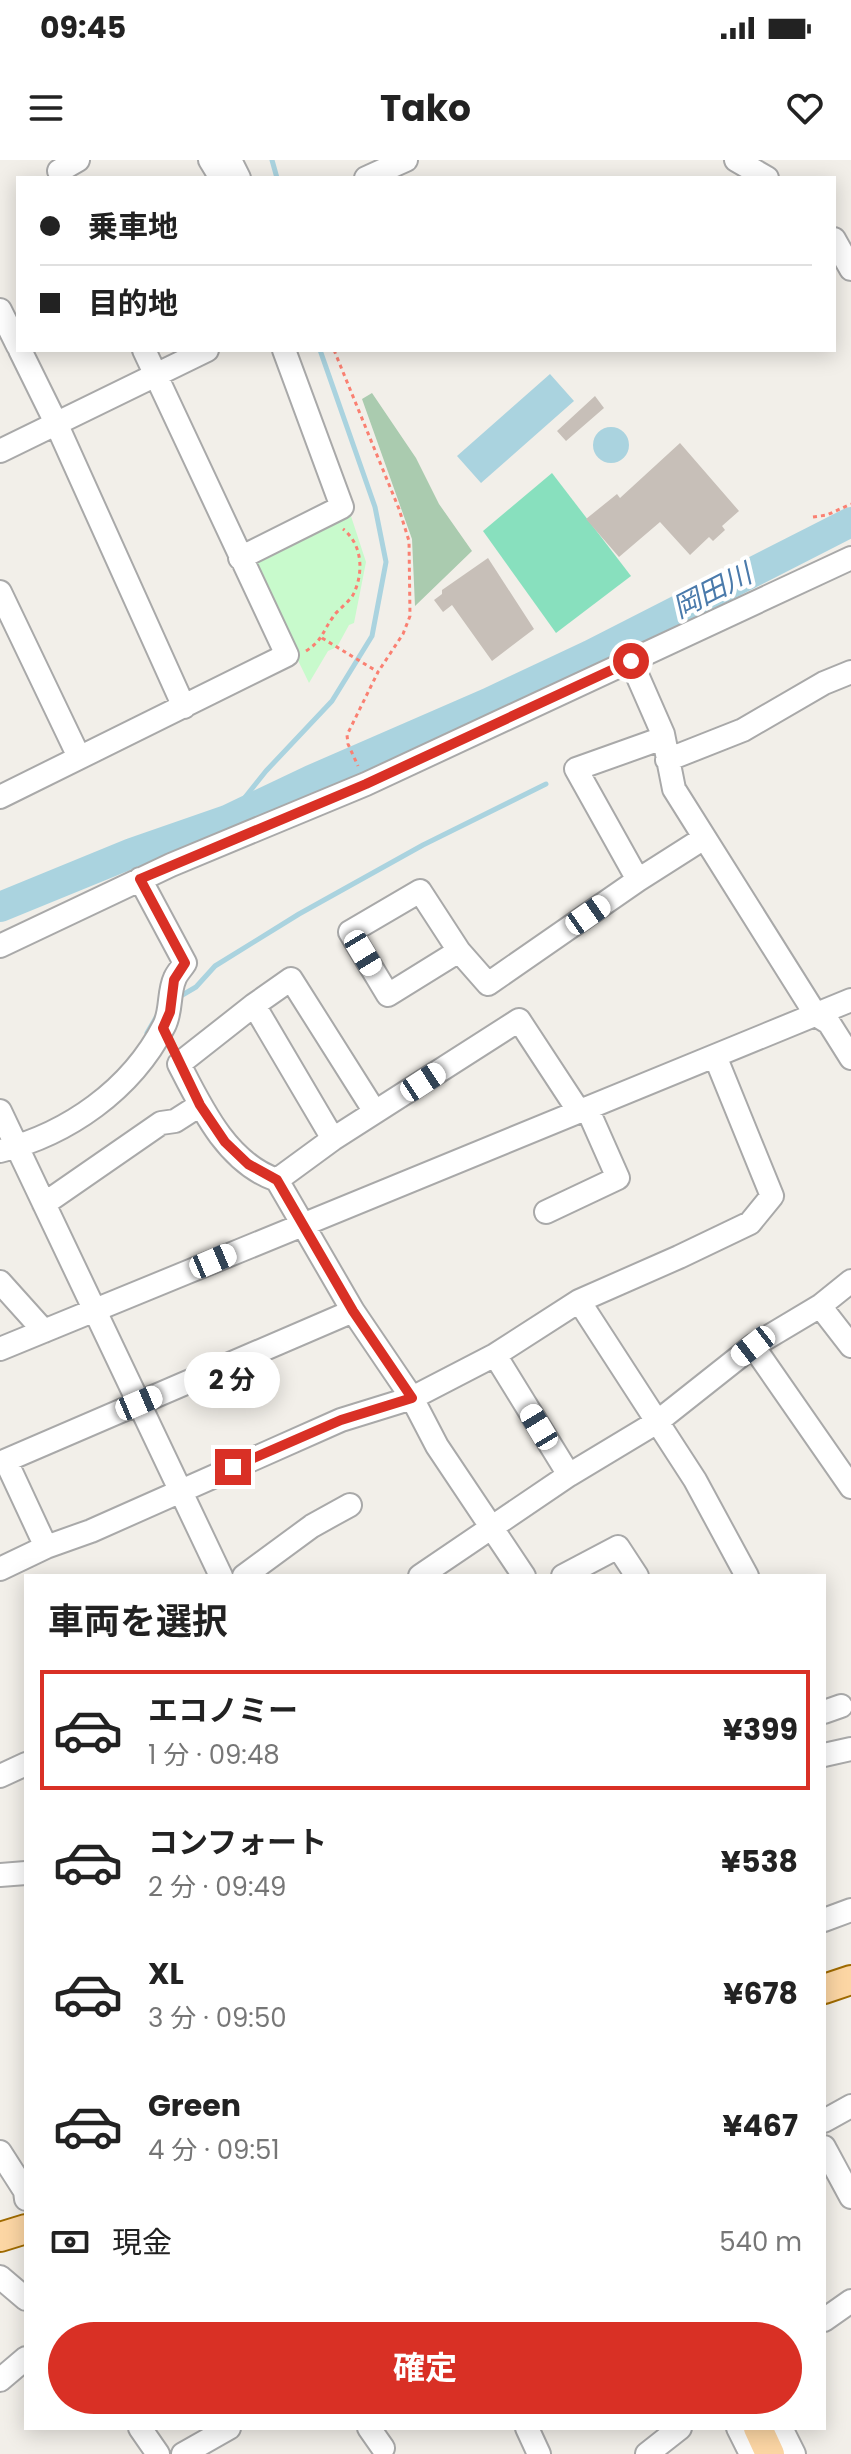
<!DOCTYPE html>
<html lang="ja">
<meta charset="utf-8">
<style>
:root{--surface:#fff;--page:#f6f6f6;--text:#222;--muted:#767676;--line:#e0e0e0;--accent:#d93025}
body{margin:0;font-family:Poppins,"Noto Sans JP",sans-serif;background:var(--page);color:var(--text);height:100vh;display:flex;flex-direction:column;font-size:30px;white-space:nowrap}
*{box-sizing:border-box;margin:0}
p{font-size:26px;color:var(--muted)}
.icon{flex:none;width:44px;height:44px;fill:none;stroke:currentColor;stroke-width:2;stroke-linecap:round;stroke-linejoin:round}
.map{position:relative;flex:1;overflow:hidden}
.details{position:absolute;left:24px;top:1414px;width:802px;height:856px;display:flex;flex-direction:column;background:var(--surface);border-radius:0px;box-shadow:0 4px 20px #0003}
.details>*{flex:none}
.top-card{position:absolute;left:16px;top:16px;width:820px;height:176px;border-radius:0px;box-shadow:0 4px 20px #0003;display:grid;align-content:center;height:176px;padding:0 24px;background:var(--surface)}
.end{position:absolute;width:36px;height:36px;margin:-18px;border:10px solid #d93025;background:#fff;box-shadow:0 0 0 4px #fff}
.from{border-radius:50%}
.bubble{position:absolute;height:56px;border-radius:28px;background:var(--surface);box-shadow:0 4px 20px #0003;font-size:26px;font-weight:700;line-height:56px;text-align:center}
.car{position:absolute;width:24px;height:48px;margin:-24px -12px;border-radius:10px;box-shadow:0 0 6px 2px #0007;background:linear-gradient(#fff 24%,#345 0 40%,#fff 0 76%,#345 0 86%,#fff 0)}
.top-card b{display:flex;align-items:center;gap:28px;height:76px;font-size:30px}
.top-card b+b{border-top:2px solid var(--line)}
.top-card i{width:20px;height:20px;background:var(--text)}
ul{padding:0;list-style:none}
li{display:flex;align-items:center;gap:24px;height:120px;margin:0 16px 12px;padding:0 8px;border:4px solid transparent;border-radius:0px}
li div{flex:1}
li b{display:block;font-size:30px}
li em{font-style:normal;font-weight:700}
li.on{border-color:var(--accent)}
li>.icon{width:72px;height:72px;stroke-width:1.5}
h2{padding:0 24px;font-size:36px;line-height:96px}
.pay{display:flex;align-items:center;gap:20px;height:88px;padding:0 24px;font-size:30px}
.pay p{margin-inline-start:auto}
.primary-button{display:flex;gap:16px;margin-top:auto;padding:16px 24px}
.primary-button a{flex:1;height:92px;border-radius:48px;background:var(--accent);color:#fff;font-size:32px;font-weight:700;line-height:92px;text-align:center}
.status{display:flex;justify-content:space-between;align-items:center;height:56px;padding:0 40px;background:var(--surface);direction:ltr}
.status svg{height:22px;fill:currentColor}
header{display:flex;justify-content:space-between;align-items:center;height:104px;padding:0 24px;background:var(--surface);font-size:36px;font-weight:700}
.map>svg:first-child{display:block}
.cemetery{fill:#aacbaf}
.park{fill:#c8facc}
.pitch{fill:#88e0be}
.water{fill:#aad3df}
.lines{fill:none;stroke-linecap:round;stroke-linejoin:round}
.stream{stroke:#aad3df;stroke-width:5}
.river{stroke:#aad3df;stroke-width:30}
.building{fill:#c7bfb8}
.minor-casing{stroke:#a9a9a9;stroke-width:26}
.major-casing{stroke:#a06b00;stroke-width:32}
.path{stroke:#fa8072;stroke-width:3;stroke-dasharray:4 4;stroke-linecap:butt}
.minor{stroke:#fff;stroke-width:22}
.major{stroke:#fcd6a4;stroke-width:28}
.route{stroke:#d93025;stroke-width:10}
.labels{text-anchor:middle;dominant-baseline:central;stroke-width:8;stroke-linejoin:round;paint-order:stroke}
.water-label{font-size:28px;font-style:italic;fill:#4a7aab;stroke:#fff}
</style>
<div class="status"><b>09:45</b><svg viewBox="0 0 49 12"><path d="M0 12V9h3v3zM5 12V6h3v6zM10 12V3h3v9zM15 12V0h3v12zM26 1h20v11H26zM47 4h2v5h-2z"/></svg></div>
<header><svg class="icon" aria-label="menu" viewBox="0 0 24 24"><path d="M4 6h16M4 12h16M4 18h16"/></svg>Tako<svg class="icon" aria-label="heart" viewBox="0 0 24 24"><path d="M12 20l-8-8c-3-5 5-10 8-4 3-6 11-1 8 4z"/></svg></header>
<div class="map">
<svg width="851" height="2294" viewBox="0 0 851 2294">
<rect width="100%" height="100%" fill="#f2efe9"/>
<path class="cemetery" d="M 372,233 L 416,298 L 439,344 L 472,391 L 415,446 L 412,379 L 362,239 Z"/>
<path class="park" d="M 349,350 L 366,402 L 354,463 L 349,465 L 337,487 L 328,491 L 309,523 L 253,408 L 256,398 Z"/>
<path class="pitch" d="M 552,313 L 631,416 L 556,473 L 483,371 Z"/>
<path class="water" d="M 550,214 L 574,241 L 481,323 L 457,296 Z
M593 285a18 18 0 1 1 36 0a18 18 0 1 1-36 0Z"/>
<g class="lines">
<path class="stream" d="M 272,0 L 277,18
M 227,660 L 266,611 L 332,541 L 372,476 L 386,402 L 375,347 L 320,190
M 179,837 L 196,827 L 215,806 L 299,754 L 423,685 L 546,624
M 147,873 L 158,854"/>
<path class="river" d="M 0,747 L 132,693 L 227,660 L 311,620 L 488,543 L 590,495 L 851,362"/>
</g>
<path class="building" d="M 595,236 L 604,248 L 566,281 L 557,271 Z
M 680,283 L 739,351 L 722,366 L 725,370 L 713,381 L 709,377 L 690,395 L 660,362 L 619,397 L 586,359 L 617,334 L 620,338 Z
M 488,398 L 534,469 L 492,501 L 452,445 L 443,452 L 434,440 L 442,434 L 442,430 Z"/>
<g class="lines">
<g class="minor-casing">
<path id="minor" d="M 210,0 L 221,18
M 230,0 L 239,18
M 736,0 L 767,18
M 59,11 L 78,0
M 366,18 L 406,0
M 834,79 L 851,109
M 0,150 L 18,186
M 20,190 L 56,263 L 184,547
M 0,291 L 207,190
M 240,398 L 342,347 L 284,190
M 0,432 L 79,597
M 631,501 L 663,574 L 674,629 L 816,855 L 829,863 L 851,898
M 667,600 L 743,570 L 824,523 L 851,512
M 0,637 L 287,495 L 144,190
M 638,720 L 576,609 L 663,578
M 0,786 L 171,705 L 366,624 L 851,398
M 459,791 L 388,835 L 350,772 L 420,731 L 459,791 L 488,824 L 638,720 L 704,678
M 254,845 L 179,904 C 201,947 227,1003 277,1020
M 0,951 L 221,1416
M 333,979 L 254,845 L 291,819 L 375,952
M 0,991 C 68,974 131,930 164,866 C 172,851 168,833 175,818 C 177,813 182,808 185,803 L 140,719
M 44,1044 L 161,963 L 175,961 L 200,945
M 546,1052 L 618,1018 L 587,948
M 0,1122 L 44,1171
M 579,1141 L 695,1320 L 747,1416
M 820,1146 L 851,1186
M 753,1186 L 851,1327
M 0,1189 L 851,840
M 495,1195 L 569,1315
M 6,1301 L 46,1387
M 0,1303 L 353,1151
M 0,1409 L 46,1387 L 91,1371 L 341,1260 L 412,1238 L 495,1195 L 579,1141 L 679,1097 L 750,1063 L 772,1036 L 715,896
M 244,1416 L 312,1366 L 350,1345
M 420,1416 L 569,1315 L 657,1262 L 753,1186 L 820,1146 L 851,1121
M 524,1416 L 437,1286 L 412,1238 L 353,1151 L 277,1020 L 333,979 L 519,860 L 578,950
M 563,1416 L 618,1387 L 637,1416
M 824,1552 L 841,1546
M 824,1595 L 851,1589
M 0,1616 L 26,1604
M 0,1715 L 26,1713
M 824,1760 L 851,1750
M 824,1961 L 851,1946
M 824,1987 L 851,2037
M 0,1992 L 25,2031 L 26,2039
M 0,2117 L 26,2139
M 824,2160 L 851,2141
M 0,2220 L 26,2198
M 140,2268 L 158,2294
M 369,2268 L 383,2288
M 527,2268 L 539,2294
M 738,2268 L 751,2294
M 781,2268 L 794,2294
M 183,2294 L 229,2268
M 647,2294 L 680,2268"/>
</g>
<g class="major-casing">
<path id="major" d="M 824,1829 L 851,1820
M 0,2077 L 26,2069
M 758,2268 L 770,2294"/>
</g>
<path class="path" d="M 334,190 L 399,349 L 409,381 L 410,456 L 403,474 L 378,512
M 813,357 L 827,355 L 851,344
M 322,478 L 378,512 L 347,575 L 348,584 L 358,606
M 306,491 C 323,480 322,472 333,457 C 338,449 350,442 354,433 C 364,411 362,384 343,369"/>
<use href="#minor" class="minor"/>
<use href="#major" class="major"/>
</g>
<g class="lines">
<path class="route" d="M 233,1307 L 341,1260 L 412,1238 L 353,1151 L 277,1020 L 248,1004 L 225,982 L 200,945 L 163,868 L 170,852 L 174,820 L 185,803 L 140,719 L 366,624 L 631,501"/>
</g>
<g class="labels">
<g class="water-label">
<text transform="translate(712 431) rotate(-27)">岡田川</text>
</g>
</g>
</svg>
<i class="end from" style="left:631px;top:501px"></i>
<i class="end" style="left:233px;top:1307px"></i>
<div class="bubble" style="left:184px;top:1192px;width:96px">2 分</div>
<i class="car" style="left:588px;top:755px;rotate:55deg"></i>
<i class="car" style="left:363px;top:793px;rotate:149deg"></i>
<i class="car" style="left:423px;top:922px;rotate:57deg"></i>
<i class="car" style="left:213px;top:1101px;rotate:67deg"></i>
<i class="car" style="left:753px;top:1186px;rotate:232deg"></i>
<i class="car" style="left:139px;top:1243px;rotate:67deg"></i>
<i class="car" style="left:539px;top:1267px;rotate:329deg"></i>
<div class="top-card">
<b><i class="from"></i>乗車地</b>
<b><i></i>目的地</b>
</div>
<section class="details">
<h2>車両を選択</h2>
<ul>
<li class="on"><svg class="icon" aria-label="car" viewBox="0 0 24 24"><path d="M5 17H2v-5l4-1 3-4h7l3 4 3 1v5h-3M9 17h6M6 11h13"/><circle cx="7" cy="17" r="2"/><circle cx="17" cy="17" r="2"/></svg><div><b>エコノミー</b><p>1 分 · 09:48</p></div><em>¥399</em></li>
<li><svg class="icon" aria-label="car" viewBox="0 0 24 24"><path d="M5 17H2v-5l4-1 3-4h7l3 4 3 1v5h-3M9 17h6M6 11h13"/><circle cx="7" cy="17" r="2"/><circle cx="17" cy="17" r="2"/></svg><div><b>コンフォート</b><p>2 分 · 09:49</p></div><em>¥538</em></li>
<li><svg class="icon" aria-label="car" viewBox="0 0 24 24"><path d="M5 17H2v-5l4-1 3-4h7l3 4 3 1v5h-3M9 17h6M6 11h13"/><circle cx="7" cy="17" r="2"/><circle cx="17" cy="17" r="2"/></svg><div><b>XL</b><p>3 分 · 09:50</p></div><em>¥678</em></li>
<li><svg class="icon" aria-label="car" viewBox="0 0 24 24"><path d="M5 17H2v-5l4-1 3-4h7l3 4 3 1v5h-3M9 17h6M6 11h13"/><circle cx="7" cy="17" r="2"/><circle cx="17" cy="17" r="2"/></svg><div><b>Green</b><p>4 分 · 09:51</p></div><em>¥467</em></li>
</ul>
<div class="pay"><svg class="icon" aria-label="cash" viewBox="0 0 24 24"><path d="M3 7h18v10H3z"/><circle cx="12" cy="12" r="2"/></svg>現金<p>540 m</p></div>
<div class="primary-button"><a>確定</a></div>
</section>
</div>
